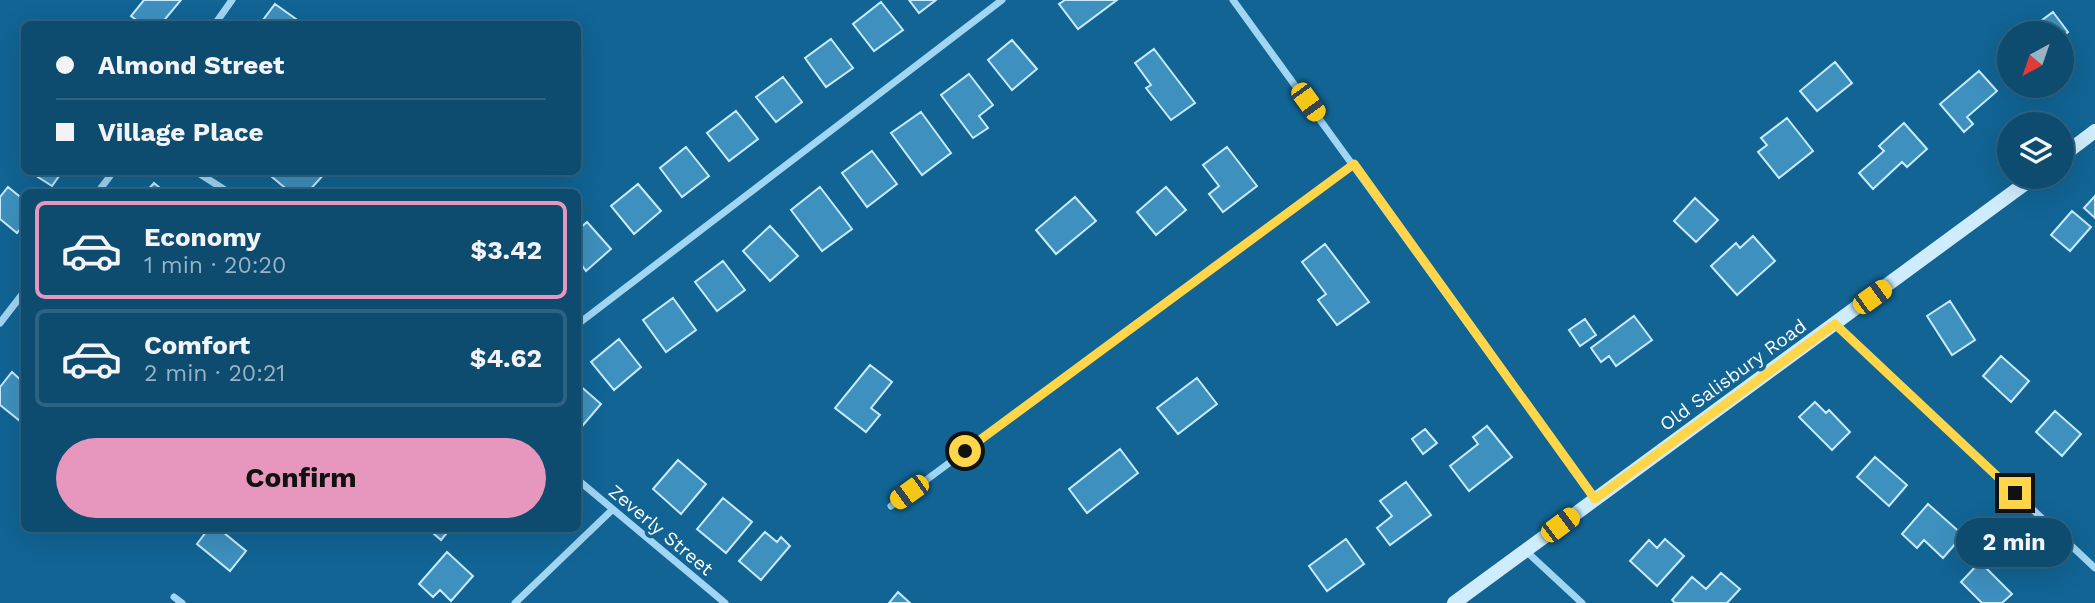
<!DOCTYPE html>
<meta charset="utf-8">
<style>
:root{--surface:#0d4b6f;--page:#1b5577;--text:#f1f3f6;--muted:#9ab3c3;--line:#2d6382;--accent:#e797bd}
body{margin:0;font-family:"Work Sans",sans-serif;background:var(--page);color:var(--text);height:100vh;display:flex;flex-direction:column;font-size:26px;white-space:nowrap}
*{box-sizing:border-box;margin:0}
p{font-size:23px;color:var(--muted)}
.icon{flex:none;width:38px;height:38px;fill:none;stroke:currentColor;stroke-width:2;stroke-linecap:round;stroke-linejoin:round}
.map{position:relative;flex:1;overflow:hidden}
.details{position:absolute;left:21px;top:189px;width:560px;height:343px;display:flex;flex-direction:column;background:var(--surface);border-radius:10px;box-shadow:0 7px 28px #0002,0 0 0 2px var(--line)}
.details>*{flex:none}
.guide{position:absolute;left:21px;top:21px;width:560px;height:154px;border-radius:10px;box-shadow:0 7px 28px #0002,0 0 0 2px var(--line);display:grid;align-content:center;height:154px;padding:0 35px;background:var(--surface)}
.needle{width:46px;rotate:220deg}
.controls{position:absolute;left:1997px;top:21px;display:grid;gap:14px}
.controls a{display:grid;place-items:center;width:77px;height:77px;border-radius:50%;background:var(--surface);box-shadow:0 7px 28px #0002,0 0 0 2px var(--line);font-size:35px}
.end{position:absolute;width:32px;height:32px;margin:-16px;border:9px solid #ffd54a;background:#111;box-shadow:0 0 0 4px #111}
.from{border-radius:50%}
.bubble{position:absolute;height:49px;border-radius:24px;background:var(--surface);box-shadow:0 7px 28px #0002,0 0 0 2px var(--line);font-size:23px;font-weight:700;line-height:49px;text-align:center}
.car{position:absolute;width:21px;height:42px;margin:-21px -10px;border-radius:9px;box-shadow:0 0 5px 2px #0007;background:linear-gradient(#f5c518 24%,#345 0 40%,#f5c518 0 76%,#345 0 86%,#f5c518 0)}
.guide b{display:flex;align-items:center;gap:24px;height:66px;font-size:26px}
.guide b+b{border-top:2px solid var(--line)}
.guide i{width:18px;height:18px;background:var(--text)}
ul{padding:12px 0 0;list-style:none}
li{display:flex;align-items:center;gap:21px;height:98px;margin:0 14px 10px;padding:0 21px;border:4px solid var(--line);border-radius:10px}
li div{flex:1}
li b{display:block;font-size:26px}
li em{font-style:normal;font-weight:700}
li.active{border-color:var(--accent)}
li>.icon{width:63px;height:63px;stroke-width:1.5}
.cta{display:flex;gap:14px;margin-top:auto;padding:14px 35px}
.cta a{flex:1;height:80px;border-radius:42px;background:var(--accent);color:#111;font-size:28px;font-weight:700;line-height:80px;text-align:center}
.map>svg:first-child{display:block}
.building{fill:#3e90be;stroke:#c8eafd;stroke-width:2}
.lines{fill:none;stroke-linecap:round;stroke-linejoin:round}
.street{stroke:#a0d5f3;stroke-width:7}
.secondary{stroke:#cfecfd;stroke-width:14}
.route{stroke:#ffd54a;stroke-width:9}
.labels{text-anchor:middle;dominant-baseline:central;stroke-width:7;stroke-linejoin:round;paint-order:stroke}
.street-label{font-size:19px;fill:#fff;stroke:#116494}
</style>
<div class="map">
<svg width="2095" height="603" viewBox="0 0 2095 603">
<rect width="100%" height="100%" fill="#116494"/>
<path class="building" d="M 144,0 L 181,0 L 161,24 L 142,24 L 131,16 Z
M 909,0 L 936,0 L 919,13 Z
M 1065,0 L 1117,0 L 1078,29 L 1059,4 Z
M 881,2 L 903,30 L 874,51 L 853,24 Z
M 275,4 L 303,24 L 260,24 Z
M 2053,12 L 2068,32 L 2062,37 L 2062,33 L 2033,33 L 2030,29 Z
M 831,39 L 853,68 L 826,87 L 805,58 Z
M 1012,40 L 1037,69 L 1012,90 L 988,60 Z
M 1154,49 L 1195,103 L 1171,120 L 1146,88 L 1151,85 L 1135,63 Z
M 1835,62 L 1852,83 L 1817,111 L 1800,91 Z
M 1979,71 L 1997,91 L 1967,117 L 1973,124 L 1964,132 L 1940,104 Z
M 969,74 L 993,105 L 979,116 L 988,128 L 973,138 L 941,95 Z
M 783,77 L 802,102 L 776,122 L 756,97 Z
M 736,111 L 758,139 L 729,161 L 707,133 Z
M 921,112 L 951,153 L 922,175 L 891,133 Z
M 1787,118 L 1813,151 L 1779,178 L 1758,152 L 1767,145 L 1761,138 Z
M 1904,123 L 1927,149 L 1907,167 L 1902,162 L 1873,189 L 1859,173 L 1884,151 L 1879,146 Z
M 686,147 L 709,176 L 682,197 L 660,168 Z
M 1227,147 L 1257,186 L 1223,212 L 1209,194 L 1219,186 L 1203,165 Z
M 872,151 L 897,184 L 867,207 L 842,173 Z
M 30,172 L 62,172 L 52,186 Z
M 277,172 L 326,172 L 308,192 L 290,192 L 272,177 Z
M 154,183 L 165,192 L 146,192 Z
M 638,184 L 661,211 L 634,234 L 611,206 Z
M 8,187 L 24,200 L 24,224 L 17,233 L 0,219 L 0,197 Z
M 820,187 L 852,229 L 822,251 L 791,210 Z
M 1166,187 L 1186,210 L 1156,235 L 1137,212 Z
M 2095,196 L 2095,218 L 2084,208 Z
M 1075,197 L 1096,221 L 1056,254 L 1036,230 Z
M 1695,198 L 1718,220 L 1696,242 L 1674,221 Z
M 2072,211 L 2091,227 L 2070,251 L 2051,235 Z
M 587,222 L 611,249 L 586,271 L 578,260 L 578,230 Z
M 770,226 L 798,256 L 770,281 L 743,251 Z
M 1753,236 L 1775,261 L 1737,295 L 1711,266 L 1736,243 L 1740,248 Z
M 1325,244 L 1369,302 L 1337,325 L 1318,300 L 1326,294 L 1302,262 Z
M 723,261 L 745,290 L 717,311 L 695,282 Z
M 673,298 L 696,330 L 666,352 L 643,320 Z
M 1950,301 L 1975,340 L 1952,355 L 1927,316 Z
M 1634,316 L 1652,340 L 1616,366 L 1609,356 L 1601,362 L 1591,348 Z
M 1585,319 L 1596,335 L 1580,346 L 1569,330 Z
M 619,339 L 641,367 L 614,390 L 591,362 Z
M 2001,356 L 2029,381 L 2011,402 L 1983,376 Z
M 870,365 L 892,382 L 871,408 L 880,415 L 866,432 L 835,408 Z
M 12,372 L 24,383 L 24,415 L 20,421 L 0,405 L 0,387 Z
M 1197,378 L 1217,404 L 1178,434 L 1157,408 Z
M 578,384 L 601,404 L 578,431 Z
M 1815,402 L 1826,413 L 1829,410 L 1850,432 L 1832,450 L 1799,417 Z
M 2055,411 L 2081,434 L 2062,456 L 2036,432 Z
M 1487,426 L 1512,457 L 1469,491 L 1450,466 L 1478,444 L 1473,437 Z
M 1425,429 L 1437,443 L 1423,454 L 1412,439 Z
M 1120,449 L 1138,473 L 1087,513 L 1069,489 Z
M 1875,457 L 1907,485 L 1889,506 L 1857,477 Z
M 678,460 L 706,484 L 681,514 L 653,489 Z
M 1406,482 L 1431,515 L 1390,545 L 1377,528 L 1392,516 L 1380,501 Z
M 723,498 L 752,522 L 726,553 L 697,529 Z
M 1928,504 L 1963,535 L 1943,558 L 1924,540 L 1917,548 L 1902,534 Z
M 209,528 L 218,528 L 246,551 L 230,571 L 197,544 Z
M 427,528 L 451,528 L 441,540 Z
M 765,532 L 777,542 L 781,537 L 790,546 L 761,580 L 739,561 Z
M 1346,539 L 1364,564 L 1327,591 L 1309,566 Z
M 1665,539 L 1684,556 L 1657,586 L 1630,561 L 1649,540 L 1657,548 Z
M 447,552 L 473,576 L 451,601 L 440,590 L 433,597 L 419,584 Z
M 1980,562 L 2012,594 L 2002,603 L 1982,603 L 1961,582 Z
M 1721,573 L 1740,589 L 1727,603 L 1675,603 L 1672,600 L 1692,577 L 1706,589 Z
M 898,592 L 910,603 L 889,603 Z"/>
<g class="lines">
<path class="street" d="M 1233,0 L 1595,499
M 215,24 L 232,0
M 197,172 L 228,192
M 98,192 L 113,172
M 0,323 L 24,292
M 578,324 L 1002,0
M 1835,324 L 2095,568
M 578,480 L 725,603
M 891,506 L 1354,164
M 1526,551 L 1582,603
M 174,597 L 182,603
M 515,603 L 612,510"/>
<path class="secondary" d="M 2062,156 L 2095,131
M 1454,603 L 2034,177"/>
</g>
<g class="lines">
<path class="route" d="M 965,451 L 1354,164 L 1595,499 L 1835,324 L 2015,493"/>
</g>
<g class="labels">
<g class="street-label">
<text transform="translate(1733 375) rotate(-36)">Old Salisbury Road</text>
<text transform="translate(661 530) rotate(40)">Zeverly Street</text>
</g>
</g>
</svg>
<div class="controls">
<a><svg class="needle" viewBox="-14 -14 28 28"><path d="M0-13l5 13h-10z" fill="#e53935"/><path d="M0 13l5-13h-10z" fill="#9ab3c3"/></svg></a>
<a><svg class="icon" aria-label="layers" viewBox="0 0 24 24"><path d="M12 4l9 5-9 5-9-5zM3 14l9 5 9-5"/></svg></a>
</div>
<i class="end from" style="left:965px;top:451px"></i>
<i class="end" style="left:2015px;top:493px"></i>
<div class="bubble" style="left:1956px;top:518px;width:116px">2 min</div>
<i class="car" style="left:1308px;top:102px;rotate:144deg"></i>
<i class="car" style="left:1872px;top:297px;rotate:54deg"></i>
<i class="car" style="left:909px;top:492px;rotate:234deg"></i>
<i class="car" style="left:1560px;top:525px;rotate:53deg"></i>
<div class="guide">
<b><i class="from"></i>Almond Street</b>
<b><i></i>Village Place</b>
</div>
<section class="details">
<ul>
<li class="active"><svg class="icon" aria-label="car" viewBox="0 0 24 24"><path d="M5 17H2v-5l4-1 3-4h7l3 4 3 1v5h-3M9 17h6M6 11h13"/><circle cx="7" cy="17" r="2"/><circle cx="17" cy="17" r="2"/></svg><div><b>Economy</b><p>1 min · 20:20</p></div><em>$3.42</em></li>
<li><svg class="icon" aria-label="car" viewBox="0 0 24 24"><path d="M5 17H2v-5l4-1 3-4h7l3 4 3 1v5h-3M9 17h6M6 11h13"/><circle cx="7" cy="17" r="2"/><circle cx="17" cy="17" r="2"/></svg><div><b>Comfort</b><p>2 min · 20:21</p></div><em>$4.62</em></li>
</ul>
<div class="cta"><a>Confirm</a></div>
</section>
</div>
